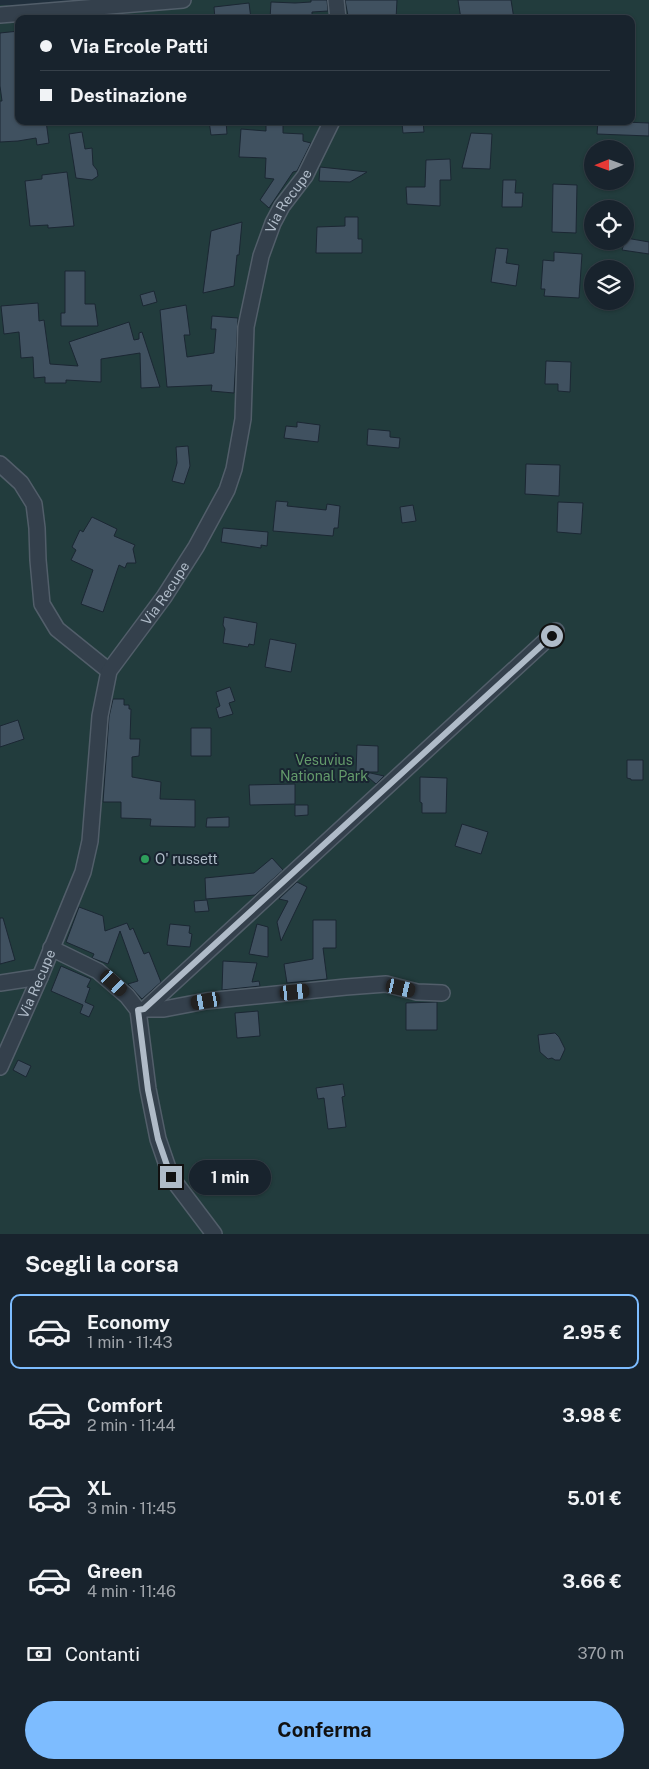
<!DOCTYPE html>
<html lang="it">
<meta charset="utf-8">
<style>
:root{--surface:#18232d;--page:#252f39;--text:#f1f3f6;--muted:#9fa4aa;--line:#364049;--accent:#7dbcff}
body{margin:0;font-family:"Public Sans",sans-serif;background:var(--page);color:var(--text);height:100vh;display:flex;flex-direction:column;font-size:19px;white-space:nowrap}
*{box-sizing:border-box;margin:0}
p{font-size:16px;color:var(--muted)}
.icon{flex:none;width:28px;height:28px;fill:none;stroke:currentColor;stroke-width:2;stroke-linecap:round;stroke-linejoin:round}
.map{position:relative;height:1234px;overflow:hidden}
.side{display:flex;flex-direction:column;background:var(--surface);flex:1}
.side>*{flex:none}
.guide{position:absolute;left:15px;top:15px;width:620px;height:110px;border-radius:10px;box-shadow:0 1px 4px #0004,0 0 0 1px var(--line);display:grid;align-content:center;height:110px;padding:0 25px;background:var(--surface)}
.needle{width:32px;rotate:269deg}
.fabs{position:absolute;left:584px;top:140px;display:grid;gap:10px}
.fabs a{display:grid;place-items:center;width:50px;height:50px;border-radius:50%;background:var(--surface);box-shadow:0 1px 4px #0004,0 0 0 1px var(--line);font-size:25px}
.end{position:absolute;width:22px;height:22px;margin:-11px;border:6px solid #afbbc8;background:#111;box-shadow:0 0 0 2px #111}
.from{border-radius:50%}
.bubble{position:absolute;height:35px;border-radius:18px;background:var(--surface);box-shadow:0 1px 4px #0004,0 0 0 1px var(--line);font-size:16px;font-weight:700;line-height:35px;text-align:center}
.car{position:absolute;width:15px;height:30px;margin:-15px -8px;border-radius:6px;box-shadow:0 0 4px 1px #0007;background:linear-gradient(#222 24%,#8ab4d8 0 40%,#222 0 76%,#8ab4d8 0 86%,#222 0)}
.guide b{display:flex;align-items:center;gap:18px;height:48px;font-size:19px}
.guide b+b{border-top:1px solid var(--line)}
.guide i{width:12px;height:12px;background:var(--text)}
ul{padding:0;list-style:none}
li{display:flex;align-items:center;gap:15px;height:75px;margin:0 10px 8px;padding:0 15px;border:2px solid transparent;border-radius:10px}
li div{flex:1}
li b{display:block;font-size:19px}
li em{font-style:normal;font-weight:700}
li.active{border-color:var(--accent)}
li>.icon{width:45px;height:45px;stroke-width:1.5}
h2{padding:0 25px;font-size:22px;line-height:60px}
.pay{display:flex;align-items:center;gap:12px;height:55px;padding:0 25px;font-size:19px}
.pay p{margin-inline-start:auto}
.primary-button{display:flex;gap:10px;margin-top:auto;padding:10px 25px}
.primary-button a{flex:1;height:58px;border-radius:30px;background:var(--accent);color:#111;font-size:20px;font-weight:700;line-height:58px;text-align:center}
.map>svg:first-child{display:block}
.green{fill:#223c3d;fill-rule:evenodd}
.building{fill:#405160;stroke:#1b2733}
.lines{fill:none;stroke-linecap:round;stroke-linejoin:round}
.minor-casing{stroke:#525e6a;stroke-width:18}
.minor{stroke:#34404c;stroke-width:15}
.route{stroke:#afbbc8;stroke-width:6}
.leisure-dot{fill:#2e9e5b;stroke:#192531;stroke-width:2}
.labels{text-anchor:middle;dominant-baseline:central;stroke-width:4;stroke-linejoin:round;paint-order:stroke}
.street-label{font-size:14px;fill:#afbbc8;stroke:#192531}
.park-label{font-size:14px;fill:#649b6b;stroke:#192531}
.poi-label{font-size:14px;fill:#afbbc8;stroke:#192531;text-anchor:start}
</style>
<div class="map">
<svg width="649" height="1234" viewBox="0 0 649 1234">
<rect width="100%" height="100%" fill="#202f3c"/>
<path class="green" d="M 79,0 L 649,0 L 649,1234 L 0,1234 L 0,5 L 29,5 ZM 19,19 L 631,19 L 631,121 L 19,121 ZM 592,149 L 625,149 L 625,181 L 592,181 ZM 592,209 L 625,209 L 625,241 L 592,241 ZM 592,269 L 625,269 L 625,301 L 592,301 Z"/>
<path class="building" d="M 311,0 L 327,0 L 328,11 L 312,12 L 312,19 L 270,19 L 271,2 L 295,3 L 311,2 Z
M 345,0 L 397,0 L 396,19 L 365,19 L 348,16 Z
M 458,0 L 511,0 L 514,19 L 461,19 Z
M 249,3 L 251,19 L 215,19 L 214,7 Z
M 19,31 L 19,51 L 16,51 L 19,72 L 19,121 L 46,121 L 49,143 L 37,145 L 36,138 L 18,141 L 0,142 L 0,101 L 2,101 L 0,86 L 0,33 Z
M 209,121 L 226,121 L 227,134 L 211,135 Z
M 266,121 L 283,121 L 283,133 L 303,134 L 303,141 L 311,143 L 297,171 L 293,172 L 269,208 L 260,200 L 274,179 L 265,178 L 266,158 L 239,157 L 241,129 L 266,131 Z
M 423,121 L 424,132 L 403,133 L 402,123 Z
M 598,121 L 649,123 L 649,136 L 597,134 Z
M 82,132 L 85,149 L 92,148 L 93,165 L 97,170 L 98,176 L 92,180 L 76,178 L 69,134 Z
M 471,133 L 492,134 L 490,169 L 462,168 Z
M 450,159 L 451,180 L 440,180 L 440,206 L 407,204 L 406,187 L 425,187 L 426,160 Z
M 320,167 L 349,170 L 367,172 L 350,182 L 319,181 Z
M 67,172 L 74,226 L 48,228 L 48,225 L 30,226 L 25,181 L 42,179 L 42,175 Z
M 503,180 L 516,180 L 515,193 L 523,193 L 522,207 L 502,207 Z
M 553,184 L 577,185 L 576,233 L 552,232 Z
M 345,217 L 358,217 L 358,239 L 362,239 L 362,253 L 316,253 L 317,227 L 345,226 Z
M 242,222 L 239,255 L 237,255 L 234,286 L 203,293 L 211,231 Z
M 626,238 L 649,242 L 649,254 L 622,250 Z
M 496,248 L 508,249 L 506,263 L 519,265 L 516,286 L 491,282 Z
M 554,252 L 582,254 L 579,298 L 544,296 L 545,289 L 541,289 L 543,260 L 554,261 Z
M 65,271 L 85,271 L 85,304 L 95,304 L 98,326 L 61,326 L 61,313 L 65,313 Z
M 154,291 L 157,302 L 143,306 L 140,295 Z
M 38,303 L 39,321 L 44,320 L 50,364 L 78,366 L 69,342 L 129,322 L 134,340 L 139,339 L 139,333 L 142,332 L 160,387 L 141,388 L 140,353 L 101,359 L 101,382 L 66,380 L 66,383 L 45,383 L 45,377 L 34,378 L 33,357 L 21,358 L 19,332 L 4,334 L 1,306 Z
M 186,305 L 190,335 L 184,335 L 187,357 L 214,353 L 216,329 L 211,329 L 212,316 L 238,318 L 234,393 L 211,391 L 212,385 L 167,387 L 160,310 Z
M 546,361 L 571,362 L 570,392 L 558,391 L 558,384 L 545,384 Z
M 297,422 L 320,425 L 318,442 L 284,438 L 286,426 L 297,427 Z
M 368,429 L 390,431 L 390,437 L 400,438 L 399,448 L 367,445 Z
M 188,446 L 190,466 L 184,484 L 172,481 L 177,463 L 176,447 Z
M 526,464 L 560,465 L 559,496 L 525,494 Z
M 276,501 L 288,502 L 287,506 L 326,510 L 327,504 L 340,506 L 338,528 L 334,528 L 333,536 L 273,531 Z
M 558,502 L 583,503 L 581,534 L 557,532 Z
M 413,505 L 416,521 L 402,523 L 400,507 Z
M 92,517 L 117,529 L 114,536 L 135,545 L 133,549 L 136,563 L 127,563 L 125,568 L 119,565 L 103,612 L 81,604 L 93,570 L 71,560 L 76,550 L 72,547 L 80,530 L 83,532 Z
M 223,528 L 268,532 L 267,546 L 261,545 L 261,548 L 221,542 Z
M 224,617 L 257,623 L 254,645 L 249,644 L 248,647 L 223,643 L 225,629 L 223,625 Z
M 270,639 L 296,644 L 291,672 L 265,667 Z
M 230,687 L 235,701 L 229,703 L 233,714 L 219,718 L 216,708 L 220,706 L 216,692 Z
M 113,699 L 124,699 L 124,705 L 129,705 L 129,709 L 131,709 L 130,739 L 140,739 L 139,756 L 132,757 L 132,777 L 161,782 L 160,799 L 195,800 L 195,827 L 150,826 L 151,819 L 121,818 L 121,802 L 103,802 L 109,717 Z
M 18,720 L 24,739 L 0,747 L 0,726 Z
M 191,728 L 211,728 L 211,756 L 191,756 Z
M 357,745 L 378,746 L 378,772 L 366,772 L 384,776 L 376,784 L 362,772 L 356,772 Z
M 627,760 L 643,760 L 643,780 L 631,780 L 631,779 L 627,778 Z
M 420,777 L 447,778 L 446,813 L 422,813 L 422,803 L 420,802 Z
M 295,784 L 295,804 L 250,805 L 249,785 Z
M 295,805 L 308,805 L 308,815 L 295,816 Z
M 229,817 L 229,827 L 206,827 L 207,818 Z
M 462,824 L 488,832 L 481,854 L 455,846 Z
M 272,858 L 283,870 L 255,895 L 206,899 L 205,878 L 254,873 Z
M 297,882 L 307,887 L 281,941 L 277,922 L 288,901 L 279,899 Z
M 207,900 L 209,911 L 195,912 L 194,901 Z
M 79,907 L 103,916 L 105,931 L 127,923 L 130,930 L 133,928 L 144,954 L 149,952 L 161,982 L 142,999 L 128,984 L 138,981 L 120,931 L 108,964 L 92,958 L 94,954 L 66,942 Z
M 0,918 L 3,918 L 15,960 L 0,964 Z
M 313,920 L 336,920 L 336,948 L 323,948 L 327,979 L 287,983 L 284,964 L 313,959 Z
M 170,924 L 190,926 L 189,933 L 192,934 L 190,947 L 167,945 Z
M 257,924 L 268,927 L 268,957 L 249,954 Z
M 223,961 L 257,963 L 252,982 L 259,981 L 260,986 L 222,990 Z
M 61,966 L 91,979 L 87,987 L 90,988 L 85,1002 L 94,1006 L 89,1017 L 80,1013 L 83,1005 L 51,991 Z
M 437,1002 L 437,1030 L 406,1030 L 406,1003 Z
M 258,1011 L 260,1036 L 237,1038 L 235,1013 Z
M 555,1033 L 559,1037 L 565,1049 L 560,1060 L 555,1060 L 552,1058 L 548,1059 L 540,1052 L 538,1035 Z
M 18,1060 L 31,1066 L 26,1077 L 13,1070 Z
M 343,1084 L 345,1096 L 342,1097 L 346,1127 L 328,1129 L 324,1098 L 318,1099 L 316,1088 Z"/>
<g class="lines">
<g class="minor-casing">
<g id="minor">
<path d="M 336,0 L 338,19"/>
<path d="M 0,15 L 183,0"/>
<path d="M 0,464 L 21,483 L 34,504 L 37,528 L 38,560 L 42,604 L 57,629 L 109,671"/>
<path d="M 51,948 L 98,971 L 127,996 L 138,1010 L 148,1089 L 158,1139 L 171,1177 L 214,1234"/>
<path d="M 0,983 L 40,977"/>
<path d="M 145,1009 L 164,1009 L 206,1001 L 346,987 L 386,984 L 417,992 L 442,993"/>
<path d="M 138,1010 L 145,1009 L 556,631"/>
<path id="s1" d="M 0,1067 L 40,977 L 83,872 L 90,841 L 100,716 L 109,671 L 164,597 L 196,547 L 227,490 L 234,469 L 243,419 L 246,327 L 261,256 L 273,223 L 282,206 L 305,176 L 332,121"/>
</g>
</g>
<use href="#minor" class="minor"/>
</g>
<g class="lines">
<path class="route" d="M 171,1177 L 158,1139 L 148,1090 L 138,1010 L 144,1009 L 552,636"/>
</g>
<circle class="leisure-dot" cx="145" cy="859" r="5"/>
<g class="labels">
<g class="street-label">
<text stroke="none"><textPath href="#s1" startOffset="931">Via Recupe</textPath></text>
<text stroke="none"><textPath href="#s1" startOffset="511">Via Recupe</textPath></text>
<text stroke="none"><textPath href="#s1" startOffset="91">Via Recupe</textPath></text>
</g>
<g class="park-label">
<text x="324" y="760">Vesuvius<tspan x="324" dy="16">National Park</tspan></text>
</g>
<g class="poi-label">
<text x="155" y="859">O' russett</text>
</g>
</g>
</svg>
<div class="fabs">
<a><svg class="needle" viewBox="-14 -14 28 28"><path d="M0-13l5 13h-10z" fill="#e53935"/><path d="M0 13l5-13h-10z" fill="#9fa4aa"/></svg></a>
<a><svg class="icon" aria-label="locate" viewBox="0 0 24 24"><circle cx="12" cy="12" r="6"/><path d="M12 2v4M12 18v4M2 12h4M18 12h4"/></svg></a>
<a><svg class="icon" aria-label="layers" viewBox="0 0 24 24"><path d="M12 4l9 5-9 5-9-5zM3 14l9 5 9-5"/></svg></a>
</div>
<i class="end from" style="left:552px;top:636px"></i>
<i class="end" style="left:171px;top:1177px"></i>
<div class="bubble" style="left:189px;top:1160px;width:82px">1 min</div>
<i class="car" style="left:114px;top:983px;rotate:133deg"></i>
<i class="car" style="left:401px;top:988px;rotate:103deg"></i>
<i class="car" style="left:295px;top:992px;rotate:84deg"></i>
<i class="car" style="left:206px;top:1001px;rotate:260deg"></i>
<div class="guide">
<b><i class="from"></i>Via Ercole Patti</b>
<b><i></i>Destinazione</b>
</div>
</div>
<section class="side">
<h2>Scegli la corsa</h2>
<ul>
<li class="active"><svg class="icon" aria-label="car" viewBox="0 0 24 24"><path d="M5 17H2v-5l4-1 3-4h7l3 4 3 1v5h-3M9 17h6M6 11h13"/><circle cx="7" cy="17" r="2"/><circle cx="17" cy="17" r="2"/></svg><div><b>Economy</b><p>1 min · 11:43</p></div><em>2.95 €</em></li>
<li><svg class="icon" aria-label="car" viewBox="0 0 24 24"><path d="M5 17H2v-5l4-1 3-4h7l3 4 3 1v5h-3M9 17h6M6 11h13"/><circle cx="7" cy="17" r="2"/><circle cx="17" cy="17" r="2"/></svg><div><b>Comfort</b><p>2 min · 11:44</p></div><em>3.98 €</em></li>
<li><svg class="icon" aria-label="car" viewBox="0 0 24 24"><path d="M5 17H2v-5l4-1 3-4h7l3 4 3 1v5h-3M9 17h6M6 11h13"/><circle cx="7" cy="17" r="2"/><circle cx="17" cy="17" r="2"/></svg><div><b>XL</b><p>3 min · 11:45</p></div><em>5.01 €</em></li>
<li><svg class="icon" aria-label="car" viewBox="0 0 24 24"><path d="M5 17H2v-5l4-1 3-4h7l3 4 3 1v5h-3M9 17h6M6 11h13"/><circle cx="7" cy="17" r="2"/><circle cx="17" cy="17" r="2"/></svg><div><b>Green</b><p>4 min · 11:46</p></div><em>3.66 €</em></li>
</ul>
<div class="pay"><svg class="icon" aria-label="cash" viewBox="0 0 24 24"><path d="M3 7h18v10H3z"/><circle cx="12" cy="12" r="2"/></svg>Contanti<p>370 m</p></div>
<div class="primary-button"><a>Conferma</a></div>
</section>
